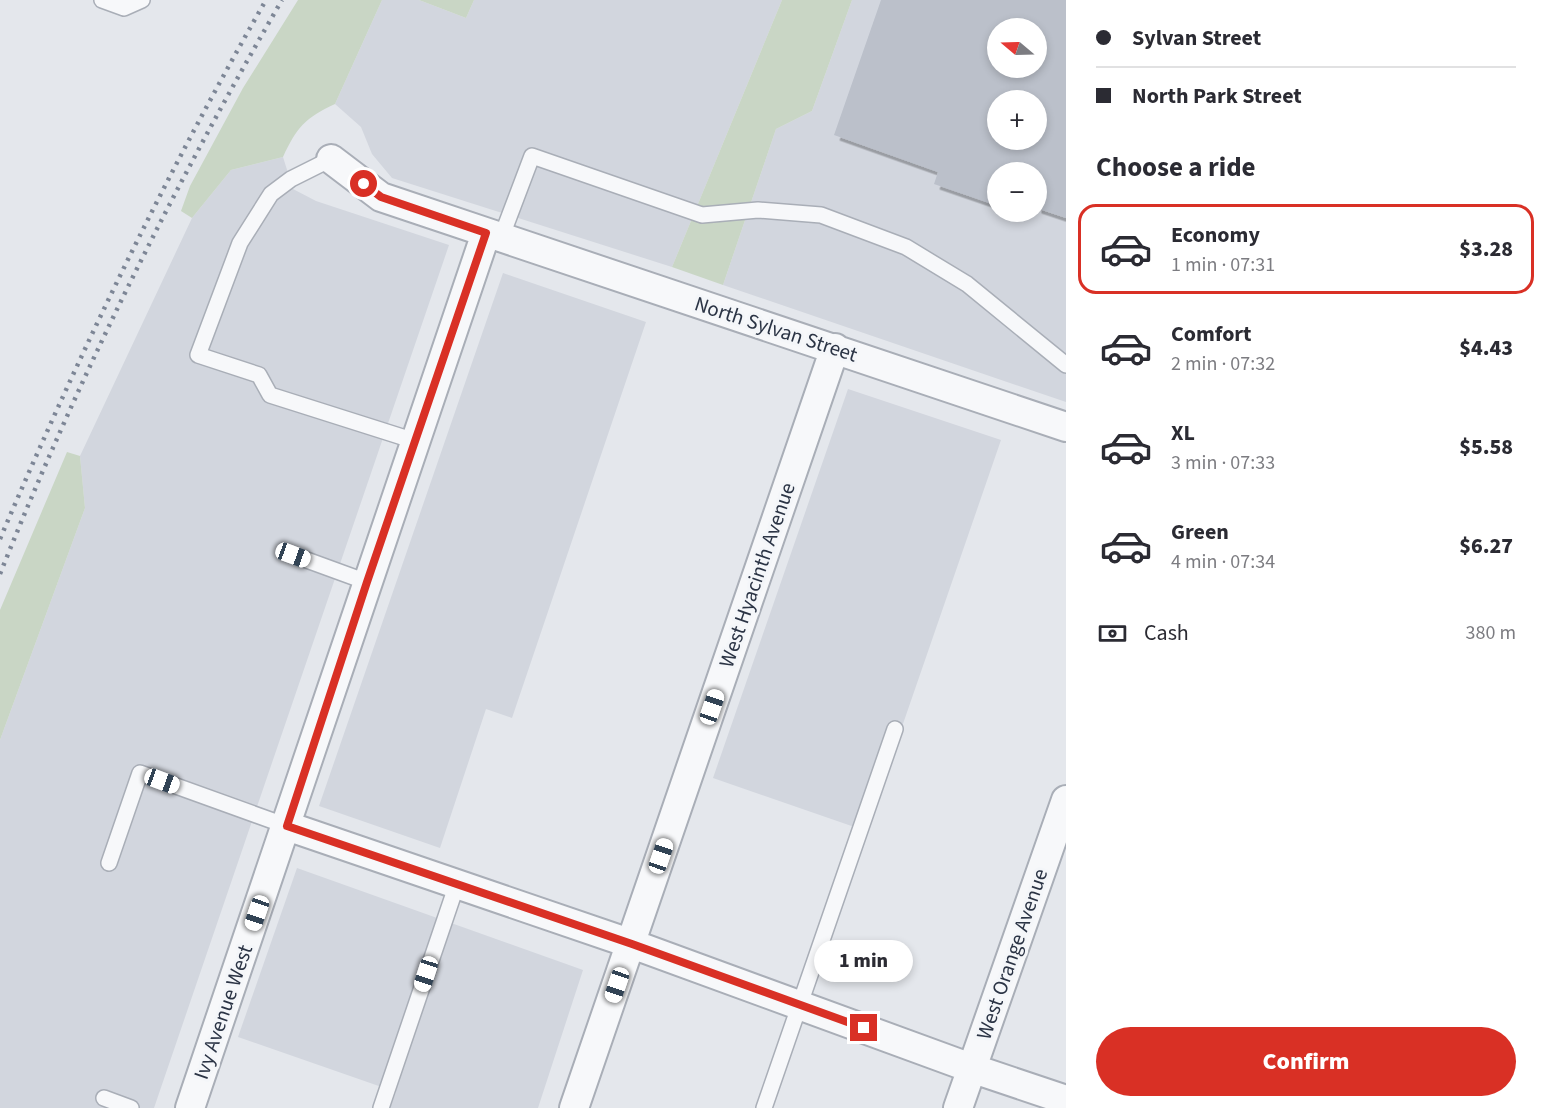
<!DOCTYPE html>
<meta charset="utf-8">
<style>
:root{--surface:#fff;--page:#f2f2f3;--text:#2b2b33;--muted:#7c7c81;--line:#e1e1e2;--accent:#d93025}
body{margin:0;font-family:"Source Sans 3",sans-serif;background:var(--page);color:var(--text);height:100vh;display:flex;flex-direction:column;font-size:22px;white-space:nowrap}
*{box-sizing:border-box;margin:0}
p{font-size:20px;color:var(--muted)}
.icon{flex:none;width:33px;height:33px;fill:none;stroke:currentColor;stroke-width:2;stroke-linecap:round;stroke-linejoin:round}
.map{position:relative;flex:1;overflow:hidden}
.details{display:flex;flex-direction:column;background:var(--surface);width:480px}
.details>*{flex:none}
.banner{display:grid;align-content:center;height:132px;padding:0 30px;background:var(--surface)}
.needle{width:39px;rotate:289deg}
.controls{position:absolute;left:987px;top:18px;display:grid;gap:12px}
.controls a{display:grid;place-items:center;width:60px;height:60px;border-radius:50%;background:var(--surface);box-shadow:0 3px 9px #0003;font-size:30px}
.end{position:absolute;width:27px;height:27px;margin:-14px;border:8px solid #d93025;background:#fff;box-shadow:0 0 0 3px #fff}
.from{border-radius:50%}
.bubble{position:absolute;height:42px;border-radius:21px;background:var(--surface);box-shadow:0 3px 9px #0003;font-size:20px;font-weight:800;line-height:42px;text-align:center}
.car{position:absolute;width:18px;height:36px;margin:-18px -9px;border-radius:8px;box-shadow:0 0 4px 2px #0007;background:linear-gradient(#fff 24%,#345 0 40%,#fff 0 76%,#345 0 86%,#fff 0)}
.banner b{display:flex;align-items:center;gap:21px;height:57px;font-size:22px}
.banner b+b{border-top:2px solid var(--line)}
.banner i{width:15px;height:15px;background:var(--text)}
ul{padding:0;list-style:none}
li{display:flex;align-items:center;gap:18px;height:90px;margin:0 12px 9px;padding:0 18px;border:3px solid transparent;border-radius:18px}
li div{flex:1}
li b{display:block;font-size:22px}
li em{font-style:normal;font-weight:800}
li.selected{border-color:var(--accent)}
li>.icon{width:54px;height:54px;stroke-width:1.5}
h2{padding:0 30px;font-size:27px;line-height:72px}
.pay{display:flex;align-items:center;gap:15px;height:66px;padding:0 30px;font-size:22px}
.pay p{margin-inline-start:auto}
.primary-button{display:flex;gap:12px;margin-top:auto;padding:12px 30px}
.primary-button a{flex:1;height:69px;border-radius:36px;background:var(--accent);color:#fff;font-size:24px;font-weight:800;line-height:69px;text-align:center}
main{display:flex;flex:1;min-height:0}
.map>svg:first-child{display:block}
.built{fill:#d2d6de;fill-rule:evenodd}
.green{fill:#c9d6c5}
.building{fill:#bbc0ca;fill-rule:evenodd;filter:url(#shadow)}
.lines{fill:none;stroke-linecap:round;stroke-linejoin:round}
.service-casing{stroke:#a9aeb7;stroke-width:18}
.minor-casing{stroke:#a9aeb7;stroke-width:32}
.service{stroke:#f7f8fa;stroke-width:15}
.minor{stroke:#f7f8fa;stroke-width:28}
.rail{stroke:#7d8696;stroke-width:4.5;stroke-dasharray:3 6;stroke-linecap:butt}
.route{stroke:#d93025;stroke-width:8}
.labels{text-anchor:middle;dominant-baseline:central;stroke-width:6;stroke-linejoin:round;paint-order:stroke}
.street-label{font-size:21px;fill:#2b3445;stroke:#f4f6f9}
</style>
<main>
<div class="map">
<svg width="1066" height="1108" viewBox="0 0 1066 1108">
<defs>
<filter id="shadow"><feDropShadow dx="5.5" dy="5.5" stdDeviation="0" flood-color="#0004"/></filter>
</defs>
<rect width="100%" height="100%" fill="#e4e7ec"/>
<path class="built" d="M 382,0 L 419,0 L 466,18 L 474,0 L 782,0 L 672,267 L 392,178 L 372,154 L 361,127 L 335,104 Z
M 852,0 L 1066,0 L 1066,402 L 723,285 L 776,129 L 812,111 ZM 998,28 L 1036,28 L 1036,68 L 998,68 ZM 998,100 L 1036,100 L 1036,140 L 998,140 ZM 998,172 L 1036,172 L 1036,212 L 998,212 Z
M 283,157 L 293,189 L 316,201 L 449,245 L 154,1108 L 0,1108 L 0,740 L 85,508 L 80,456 L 192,218 L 231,170 Z
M 503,273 L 646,322 L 512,718 L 486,709 L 440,848 L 319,806 Z
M 848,389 L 1001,440 L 866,831 L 713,778 Z
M 297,868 L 583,970 L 538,1108 L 390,1108 L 396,1092 L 238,1037 Z"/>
<path class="green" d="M 298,0 L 382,0 L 335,104 C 305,118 297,127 283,157 L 231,170 L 192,218 L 181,211 L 190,186 L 243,88 Z
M 419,0 L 474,0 L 466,18 Z
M 782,0 L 852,0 L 812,111 L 776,129 L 723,285 L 672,267 Z
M 67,452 L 80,456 L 85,508 L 0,740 L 0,610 Z"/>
<path class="building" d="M 881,0 L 1066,0 L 1066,218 L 1036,208 L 1036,172 L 998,172 L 998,206 L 934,184 L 938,172 L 834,135 ZM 998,28 L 1036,28 L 1036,68 L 998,68 ZM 998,100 L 1036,100 L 1036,140 L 998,140 Z"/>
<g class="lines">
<g class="service-casing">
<path id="service" d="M 102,0 L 124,8 L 142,0
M 331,159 L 291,179 L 271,194 L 240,243 L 198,355 L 259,375 L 270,395 L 415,441
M 501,238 L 532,156 L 702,215 L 758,210 L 821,215 L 906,247 L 967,284 L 1066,365
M 293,555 L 367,582
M 109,863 L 140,773 L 287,826
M 104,1098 L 131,1108
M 381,1108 L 457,884
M 764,1108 L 895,729"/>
</g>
<g class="minor-casing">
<path id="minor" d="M 331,159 L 381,197 L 1066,427
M 287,826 L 632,944 L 971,1068 L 1066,1100
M 190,1108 C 290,817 386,524 486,233
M 574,1108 L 835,348
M 958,1108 L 1066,800"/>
</g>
<use href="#service" class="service"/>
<use href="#minor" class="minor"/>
<path class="rail" d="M 0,539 C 79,354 166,174 266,0
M 0,574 C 79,376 175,184 282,0"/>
</g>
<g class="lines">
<path class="route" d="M 364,184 L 381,197 L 486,233 L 367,582 L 287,826 L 632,944 L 864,1028"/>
</g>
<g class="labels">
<g class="street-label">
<text transform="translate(776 329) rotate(18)">North Sylvan Street</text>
<text transform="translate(757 575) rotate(-71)">West Hyacinth Avenue</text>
<text transform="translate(1012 954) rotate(-71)">West Orange Avenue</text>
<text transform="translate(223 1012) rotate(-71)">Ivy Avenue West</text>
</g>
</g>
</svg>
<div class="controls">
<a><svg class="needle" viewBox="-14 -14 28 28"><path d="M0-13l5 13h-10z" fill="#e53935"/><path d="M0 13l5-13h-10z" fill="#7c7c81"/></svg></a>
<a>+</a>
<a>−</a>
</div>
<i class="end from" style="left:364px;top:184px"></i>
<i class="end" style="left:864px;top:1028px"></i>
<div class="bubble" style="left:814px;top:940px;width:99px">1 min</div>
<i class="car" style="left:293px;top:555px;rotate:110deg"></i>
<i class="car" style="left:712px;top:707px;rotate:19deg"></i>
<i class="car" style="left:162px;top:781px;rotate:110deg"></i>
<i class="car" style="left:661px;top:856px;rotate:19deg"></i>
<i class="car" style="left:257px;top:913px;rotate:199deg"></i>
<i class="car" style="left:426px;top:974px;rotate:198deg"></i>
<i class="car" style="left:617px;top:985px;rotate:199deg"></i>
</div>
<section class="details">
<div class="banner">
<b><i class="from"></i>Sylvan Street</b>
<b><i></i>North Park Street</b>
</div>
<h2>Choose a ride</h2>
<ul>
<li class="selected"><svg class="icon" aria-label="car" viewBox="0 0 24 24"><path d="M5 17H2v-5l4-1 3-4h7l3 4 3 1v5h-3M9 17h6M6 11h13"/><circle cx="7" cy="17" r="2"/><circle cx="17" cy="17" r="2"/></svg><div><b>Economy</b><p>1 min · 07:31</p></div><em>$3.28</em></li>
<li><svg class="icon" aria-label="car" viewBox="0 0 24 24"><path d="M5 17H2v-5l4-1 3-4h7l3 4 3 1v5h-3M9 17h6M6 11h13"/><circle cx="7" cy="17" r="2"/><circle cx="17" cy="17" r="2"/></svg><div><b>Comfort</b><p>2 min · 07:32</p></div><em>$4.43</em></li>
<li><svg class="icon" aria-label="car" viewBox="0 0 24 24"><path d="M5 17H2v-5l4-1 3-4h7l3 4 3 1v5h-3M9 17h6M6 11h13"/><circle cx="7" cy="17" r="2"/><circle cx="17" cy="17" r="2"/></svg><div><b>XL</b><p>3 min · 07:33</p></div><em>$5.58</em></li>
<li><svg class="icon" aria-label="car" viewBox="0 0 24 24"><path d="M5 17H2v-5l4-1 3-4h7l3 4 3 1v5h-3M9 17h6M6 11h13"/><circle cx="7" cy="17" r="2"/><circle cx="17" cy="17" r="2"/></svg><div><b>Green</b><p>4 min · 07:34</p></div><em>$6.27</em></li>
</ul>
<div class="pay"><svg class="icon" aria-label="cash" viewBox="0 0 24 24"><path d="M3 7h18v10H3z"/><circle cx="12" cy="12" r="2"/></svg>Cash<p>380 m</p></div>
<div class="primary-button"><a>Confirm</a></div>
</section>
</main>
